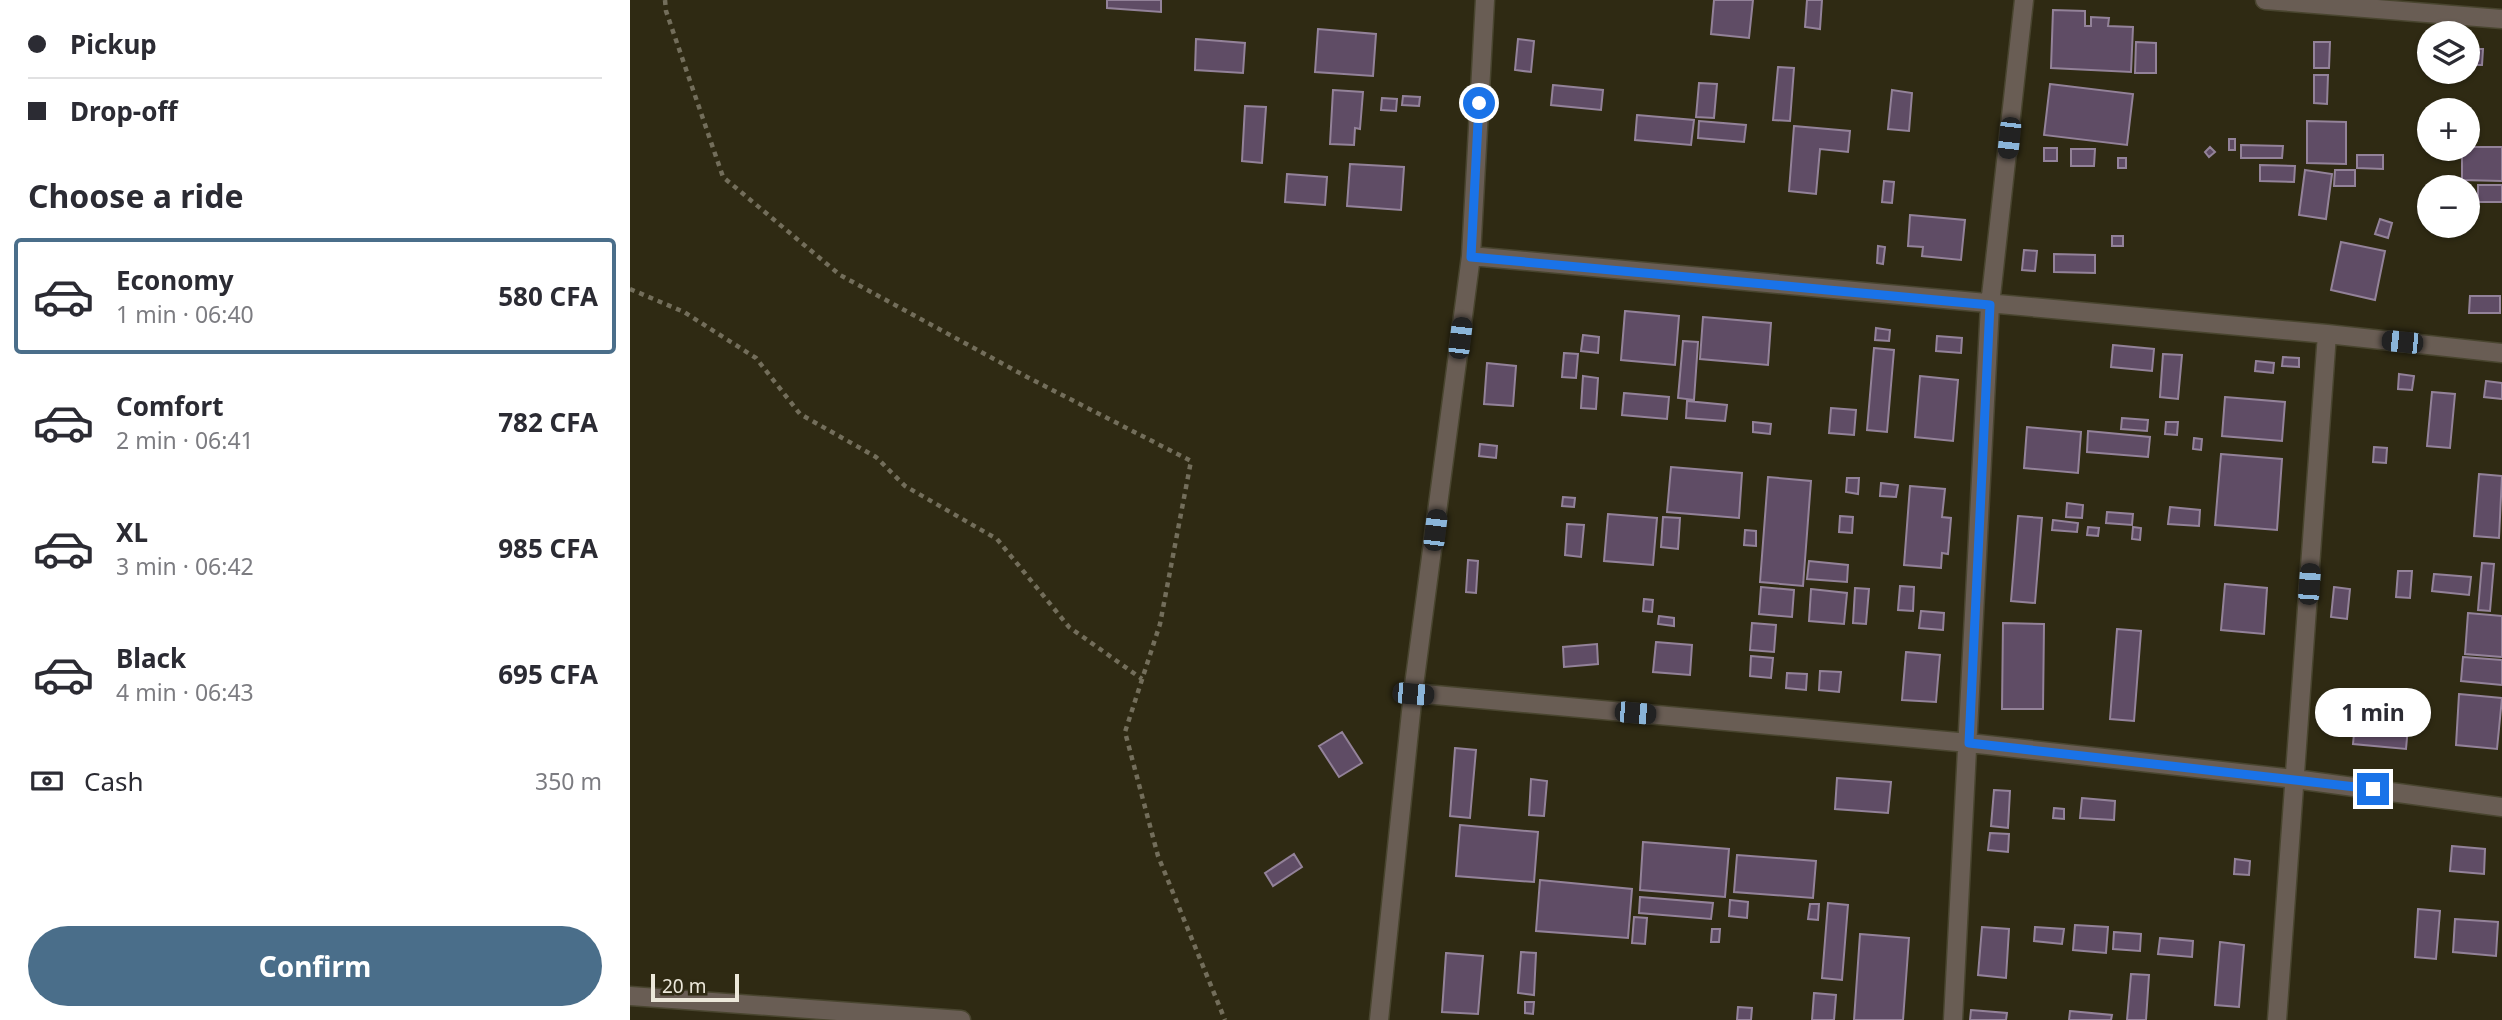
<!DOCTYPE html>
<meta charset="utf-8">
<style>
:root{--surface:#fff;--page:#f7f7f7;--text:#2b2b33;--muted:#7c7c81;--line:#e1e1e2;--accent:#4a6e8a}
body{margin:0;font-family:"Noto Sans",sans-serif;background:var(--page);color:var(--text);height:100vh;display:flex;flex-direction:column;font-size:26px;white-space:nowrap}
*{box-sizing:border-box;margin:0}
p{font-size:23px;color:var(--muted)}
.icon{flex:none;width:38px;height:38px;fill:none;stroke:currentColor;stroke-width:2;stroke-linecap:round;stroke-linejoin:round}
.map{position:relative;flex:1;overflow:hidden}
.details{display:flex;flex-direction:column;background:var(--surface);width:630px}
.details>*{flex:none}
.guide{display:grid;align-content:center;height:154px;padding:0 28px;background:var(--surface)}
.buttons{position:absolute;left:1787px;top:21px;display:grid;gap:14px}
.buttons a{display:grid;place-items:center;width:63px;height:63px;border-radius:50%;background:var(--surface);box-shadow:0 2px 5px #0004;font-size:35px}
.scale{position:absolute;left:21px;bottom:18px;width:88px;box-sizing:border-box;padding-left:7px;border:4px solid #ece8da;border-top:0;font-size:19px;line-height:24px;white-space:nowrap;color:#ece8da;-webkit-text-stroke:5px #2f2a13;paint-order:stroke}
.end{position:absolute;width:32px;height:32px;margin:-16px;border:9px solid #1a73e8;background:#fff;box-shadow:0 0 0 4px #fff}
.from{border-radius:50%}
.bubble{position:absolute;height:49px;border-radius:24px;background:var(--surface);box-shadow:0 2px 5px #0004;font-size:23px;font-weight:700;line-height:49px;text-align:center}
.car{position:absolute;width:21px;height:42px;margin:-21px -10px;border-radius:9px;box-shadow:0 0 5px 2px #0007;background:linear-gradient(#222 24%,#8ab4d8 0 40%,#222 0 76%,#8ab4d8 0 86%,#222 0)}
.guide b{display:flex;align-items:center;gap:24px;height:66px;font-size:26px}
.guide b+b{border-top:2px solid var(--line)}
.guide i{width:18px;height:18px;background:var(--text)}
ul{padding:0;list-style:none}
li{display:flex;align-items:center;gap:21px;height:116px;margin:0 14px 10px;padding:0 14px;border:4px solid transparent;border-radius:7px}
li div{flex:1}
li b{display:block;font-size:26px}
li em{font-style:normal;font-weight:700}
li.active{border-color:var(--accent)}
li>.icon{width:63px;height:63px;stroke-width:1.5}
h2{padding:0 28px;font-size:32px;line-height:84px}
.pay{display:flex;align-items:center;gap:18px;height:77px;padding:0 28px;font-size:26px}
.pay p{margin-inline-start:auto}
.button{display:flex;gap:14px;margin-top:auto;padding:14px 28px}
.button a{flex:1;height:80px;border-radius:42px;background:var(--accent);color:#fff;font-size:28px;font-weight:700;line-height:80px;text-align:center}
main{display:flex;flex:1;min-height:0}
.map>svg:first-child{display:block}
.building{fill:#5f4c65;stroke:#938299;stroke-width:2}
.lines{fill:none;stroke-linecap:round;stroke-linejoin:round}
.street-casing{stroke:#49452f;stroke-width:21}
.path{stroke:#736e5b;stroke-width:4.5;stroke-dasharray:5 5;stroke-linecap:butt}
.street{stroke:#695d54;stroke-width:18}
.route{stroke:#1a73e8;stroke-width:9}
</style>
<main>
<section class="details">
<div class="guide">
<b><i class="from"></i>Pickup</b>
<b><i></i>Drop-off</b>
</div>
<h2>Choose a ride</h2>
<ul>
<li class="active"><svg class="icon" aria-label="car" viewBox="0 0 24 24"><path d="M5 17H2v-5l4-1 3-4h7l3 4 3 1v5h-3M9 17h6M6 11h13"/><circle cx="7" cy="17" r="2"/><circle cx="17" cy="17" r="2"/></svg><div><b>Economy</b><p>1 min · 06:40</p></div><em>580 CFA</em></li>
<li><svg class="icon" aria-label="car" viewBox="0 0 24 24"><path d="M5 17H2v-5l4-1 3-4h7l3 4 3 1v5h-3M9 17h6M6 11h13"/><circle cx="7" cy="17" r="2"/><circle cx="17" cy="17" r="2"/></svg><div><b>Comfort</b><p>2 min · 06:41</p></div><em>782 CFA</em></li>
<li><svg class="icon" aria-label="car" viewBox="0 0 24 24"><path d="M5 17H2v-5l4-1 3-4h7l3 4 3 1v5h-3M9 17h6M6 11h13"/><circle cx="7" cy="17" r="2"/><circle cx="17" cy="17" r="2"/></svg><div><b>XL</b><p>3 min · 06:42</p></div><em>985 CFA</em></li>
<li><svg class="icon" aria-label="car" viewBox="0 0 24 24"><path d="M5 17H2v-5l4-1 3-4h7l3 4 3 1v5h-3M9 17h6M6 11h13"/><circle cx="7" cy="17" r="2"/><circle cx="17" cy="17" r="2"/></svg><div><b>Black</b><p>4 min · 06:43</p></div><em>695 CFA</em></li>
</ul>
<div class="pay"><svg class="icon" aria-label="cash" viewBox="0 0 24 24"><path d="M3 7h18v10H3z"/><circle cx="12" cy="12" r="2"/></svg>Cash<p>350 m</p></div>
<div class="button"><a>Confirm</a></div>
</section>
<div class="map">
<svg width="1872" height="1020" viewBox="0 0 1872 1020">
<rect width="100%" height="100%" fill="#2f2a13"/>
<path class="building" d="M 477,0 L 531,0 L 531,12 L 477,8 Z
M 1084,0 L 1123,0 L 1119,38 L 1081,34 Z
M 1177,0 L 1192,0 L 1190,29 L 1175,27 Z
M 1423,10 L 1455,11 L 1455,26 L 1461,26 L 1461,17 L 1479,18 L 1478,26 L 1503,27 L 1501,72 L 1421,68 Z
M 688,29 L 746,34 L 743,76 L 685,72 Z
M 566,39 L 615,43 L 613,73 L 565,70 Z
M 888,39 L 904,41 L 901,72 L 885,70 Z
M 1506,42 L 1526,43 L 1526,73 L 1505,73 Z
M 1684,42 L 1700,42 L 1699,68 L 1684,68 Z
M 1840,49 L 1853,49 L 1852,65 L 1840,65 Z
M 1148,67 L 1164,68 L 1160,121 L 1143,120 Z
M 1684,75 L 1698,75 L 1697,104 L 1684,103 Z
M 1069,83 L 1087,84 L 1084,118 L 1066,117 Z
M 1420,84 L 1503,94 L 1497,145 L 1414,135 Z
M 923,85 L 973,90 L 971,110 L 921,105 Z
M 703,90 L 733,92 L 730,129 L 725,128 L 724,145 L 700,144 Z
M 1262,90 L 1282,93 L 1279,131 L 1258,129 Z
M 773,96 L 790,97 L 789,106 L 772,105 Z
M 752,98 L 767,99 L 766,111 L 751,110 Z
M 615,106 L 636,107 L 632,163 L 612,161 Z
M 1007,115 L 1064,120 L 1061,145 L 1005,140 Z
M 1069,121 L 1116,125 L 1114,142 L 1068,138 Z
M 1677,121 L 1716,122 L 1716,164 L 1677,163 Z
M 1164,126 L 1220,131 L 1218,152 L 1190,149 L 1186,194 L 1159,191 Z
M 1599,139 L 1605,139 L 1605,150 L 1599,150 Z
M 1611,145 L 1653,146 L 1652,158 L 1611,158 Z
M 1580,147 L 1585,152 L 1579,157 L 1575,152 Z
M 1838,147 L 1872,147 L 1872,181 L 1832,180 L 1832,149 Z
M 1414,148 L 1427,148 L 1427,161 L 1414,161 Z
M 1441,149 L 1465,149 L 1464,166 L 1441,166 Z
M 1727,155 L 1753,155 L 1753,169 L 1727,168 Z
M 1488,158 L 1496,158 L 1496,168 L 1488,168 Z
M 720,164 L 774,167 L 771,210 L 717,206 Z
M 1630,165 L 1665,166 L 1664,182 L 1630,181 Z
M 1675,170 L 1702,174 L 1696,219 L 1669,215 Z
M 1705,170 L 1725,170 L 1725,186 L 1704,186 Z
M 657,174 L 697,177 L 695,205 L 655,202 Z
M 1254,181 L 1264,182 L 1262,203 L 1252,202 Z
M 1848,185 L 1872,185 L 1872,202 L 1848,202 Z
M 1280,215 L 1335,220 L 1331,260 L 1292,256 L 1293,247 L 1278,246 Z
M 1750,219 L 1762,223 L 1758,238 L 1745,234 Z
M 1482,236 L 1493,236 L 1493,246 L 1482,246 Z
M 1711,242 L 1755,251 L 1745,300 L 1701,290 Z
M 1248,246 L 1255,247 L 1253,264 L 1247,263 Z
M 1394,250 L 1407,251 L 1405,271 L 1392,270 Z
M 1424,254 L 1465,255 L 1465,273 L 1424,272 Z
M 1840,296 L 1870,296 L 1870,313 L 1839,313 Z
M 995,311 L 1049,316 L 1045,365 L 991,360 Z
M 1073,317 L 1141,323 L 1138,365 L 1070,359 Z
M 1246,328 L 1260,330 L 1259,341 L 1245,340 Z
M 953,335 L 969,337 L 968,353 L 951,351 Z
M 1307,336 L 1332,338 L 1331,353 L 1306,351 Z
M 1053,341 L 1068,342 L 1064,400 L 1048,398 Z
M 1483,345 L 1524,349 L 1522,371 L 1481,367 Z
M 1244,348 L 1264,350 L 1257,432 L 1237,430 Z
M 934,353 L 948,354 L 946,378 L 932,377 Z
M 1533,354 L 1552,355 L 1548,399 L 1530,397 Z
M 1653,357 L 1669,358 L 1669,367 L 1652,366 Z
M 1626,361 L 1644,363 L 1643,373 L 1625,371 Z
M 857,363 L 886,366 L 883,406 L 854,404 Z
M 1769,374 L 1784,376 L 1782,390 L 1768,389 Z
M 953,376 L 968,378 L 966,409 L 951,408 Z
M 1290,376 L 1328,380 L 1323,441 L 1285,437 Z
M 1856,381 L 1872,383 L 1872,399 L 1854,397 Z
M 1802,392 L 1825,394 L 1820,448 L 1797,446 Z
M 994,393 L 1039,397 L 1037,419 L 992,415 Z
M 1595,397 L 1655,402 L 1652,441 L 1592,436 Z
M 1057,401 L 1097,405 L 1095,421 L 1056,418 Z
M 1201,408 L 1226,410 L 1224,435 L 1199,433 Z
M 1492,418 L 1518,420 L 1517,431 L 1491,429 Z
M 1123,422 L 1141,424 L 1140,434 L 1123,432 Z
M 1536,422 L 1548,422 L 1547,435 L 1535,434 Z
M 1397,427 L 1451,432 L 1448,473 L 1394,468 Z
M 1458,431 L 1520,437 L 1518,457 L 1457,452 Z
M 1564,438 L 1572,439 L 1571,450 L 1563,449 Z
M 850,444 L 867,446 L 866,458 L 849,456 Z
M 1744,447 L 1757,448 L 1756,463 L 1743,462 Z
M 1591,454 L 1652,459 L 1647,530 L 1585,525 Z
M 1041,467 L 1112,473 L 1109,518 L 1037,512 Z
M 1849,474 L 1872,476 L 1869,538 L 1844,536 Z
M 1138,477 L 1181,481 L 1173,586 L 1130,582 Z
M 1217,478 L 1229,478 L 1228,494 L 1216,492 Z
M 1251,483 L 1268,485 L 1266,497 L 1250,496 Z
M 1280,486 L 1315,489 L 1312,517 L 1321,518 L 1318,554 L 1312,553 L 1311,568 L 1274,565 Z
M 933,497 L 945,498 L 944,507 L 932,506 Z
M 1437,503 L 1453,505 L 1452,518 L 1436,517 Z
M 1540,507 L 1570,510 L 1569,526 L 1538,524 Z
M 1477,512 L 1503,514 L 1502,525 L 1476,523 Z
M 978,514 L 1027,518 L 1023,565 L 974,561 Z
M 1210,516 L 1223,517 L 1222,533 L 1209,532 Z
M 1388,516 L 1412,518 L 1405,603 L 1381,601 Z
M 1033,517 L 1050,518 L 1048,549 L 1031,547 Z
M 1423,520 L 1448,523 L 1447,532 L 1422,530 Z
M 937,524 L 954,525 L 951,557 L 935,555 Z
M 1458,527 L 1469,528 L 1468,536 L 1457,535 Z
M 1503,527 L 1511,528 L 1510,540 L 1502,539 Z
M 1115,530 L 1126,531 L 1126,546 L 1114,545 Z
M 838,560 L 848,561 L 846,593 L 836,592 Z
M 1179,561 L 1218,565 L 1217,582 L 1177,579 Z
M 1852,563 L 1864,564 L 1860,611 L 1848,610 Z
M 1768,571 L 1782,571 L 1780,598 L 1766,597 Z
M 1804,574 L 1841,577 L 1839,595 L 1802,591 Z
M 1595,584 L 1637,588 L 1634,634 L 1591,630 Z
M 1270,586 L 1284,587 L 1283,611 L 1268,610 Z
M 1131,587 L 1164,590 L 1162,617 L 1129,614 Z
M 1704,587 L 1720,589 L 1717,619 L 1701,617 Z
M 1225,588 L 1239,589 L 1236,624 L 1223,623 Z
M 1181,589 L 1217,593 L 1214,624 L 1179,621 Z
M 1014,599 L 1023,600 L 1022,612 L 1013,611 Z
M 1291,611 L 1314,613 L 1313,630 L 1289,628 Z
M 1838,613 L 1872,616 L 1872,657 L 1835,654 Z
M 1029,616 L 1044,618 L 1044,626 L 1028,624 Z
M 1122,623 L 1146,625 L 1144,652 L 1120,650 Z
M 1373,623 L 1414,624 L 1413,709 L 1372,709 Z
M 1487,629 L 1511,631 L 1504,721 L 1480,719 Z
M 1026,642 L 1062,645 L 1060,675 L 1023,672 Z
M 967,644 L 968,664 L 934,667 L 933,647 Z
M 1276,652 L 1310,655 L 1306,702 L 1272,700 Z
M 1121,656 L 1143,658 L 1141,678 L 1120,676 Z
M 1833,657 L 1872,660 L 1872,685 L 1831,681 Z
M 1190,671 L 1211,672 L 1209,692 L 1189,690 Z
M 1157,673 L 1177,674 L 1176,690 L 1156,688 Z
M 1829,694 L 1872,698 L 1867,749 L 1826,745 Z
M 1726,712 L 1779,716 L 1776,749 L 1723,744 Z
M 712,732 L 732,763 L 709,777 L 689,746 Z
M 825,748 L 846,750 L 840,818 L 820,816 Z
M 1207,778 L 1261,782 L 1258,813 L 1205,809 Z
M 901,779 L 917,781 L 914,816 L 899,815 Z
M 1364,790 L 1380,791 L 1378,828 L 1361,826 Z
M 1452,798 L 1485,801 L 1484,820 L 1450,818 Z
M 1424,808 L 1434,809 L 1434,819 L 1423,818 Z
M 830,825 L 908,832 L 904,882 L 826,876 Z
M 1360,833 L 1379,834 L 1378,852 L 1358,850 Z
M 1013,842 L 1099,849 L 1095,897 L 1010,890 Z
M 1822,846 L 1855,849 L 1854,874 L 1820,871 Z
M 664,854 L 672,867 L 643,886 L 635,873 Z
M 1107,855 L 1186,861 L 1183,898 L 1104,892 Z
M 1605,859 L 1620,861 L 1619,875 L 1604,874 Z
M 910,880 L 1002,889 L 998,938 L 906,931 Z
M 1010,897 L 1083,903 L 1081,919 L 1009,913 Z
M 1100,900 L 1118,902 L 1117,918 L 1099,916 Z
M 1198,903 L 1218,905 L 1212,980 L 1192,978 Z
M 1180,904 L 1189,904 L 1188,920 L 1178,919 Z
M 1788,909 L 1810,911 L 1806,959 L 1785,957 Z
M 1004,917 L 1017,918 L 1015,944 L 1002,943 Z
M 1825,919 L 1868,922 L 1866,956 L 1823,952 Z
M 1445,925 L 1478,927 L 1476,953 L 1443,950 Z
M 1352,927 L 1379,929 L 1376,978 L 1348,975 Z
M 1405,927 L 1434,929 L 1432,944 L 1404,941 Z
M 1082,929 L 1090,929 L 1089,942 L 1081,942 Z
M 1484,932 L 1511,934 L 1510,951 L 1483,949 Z
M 1230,934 L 1279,938 L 1273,1020 L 1224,1020 Z
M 1530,938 L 1563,941 L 1562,957 L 1528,954 Z
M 1590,942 L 1614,945 L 1609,1007 L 1585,1005 Z
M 891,952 L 906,953 L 904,995 L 888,993 Z
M 816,953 L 853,956 L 848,1014 L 812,1012 Z
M 1501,974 L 1519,975 L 1516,1020 L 1497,1020 Z
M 1184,993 L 1206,995 L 1204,1020 L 1182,1020 Z
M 895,1002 L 904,1002 L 903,1014 L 895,1013 Z
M 1108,1007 L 1122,1008 L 1121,1020 L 1107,1020 Z
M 1341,1010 L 1377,1013 L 1376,1020 L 1340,1020 Z
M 1440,1011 L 1482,1015 L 1481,1020 L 1439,1020 Z"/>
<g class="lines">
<g class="street-casing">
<path id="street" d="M 1635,0 L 1872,19
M 841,256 L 1697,334 L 1872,353
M 783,693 L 1339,743 L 1665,779 L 1872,807
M 0,996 L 331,1020
M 749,1020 L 783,693 L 841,256 L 855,0
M 1323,1020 L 1360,305 L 1394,0
M 1647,1020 L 1697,334"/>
</g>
<path class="path" d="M 35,0 L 36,11 L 93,177 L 210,275 L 397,377 L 561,461 L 530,624 L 495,732 L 528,856 L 595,1020
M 0,289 L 54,312 L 126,358 L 170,414 L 246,457 L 275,486 L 367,539 L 439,627 L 512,679"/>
<use href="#street" class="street"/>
</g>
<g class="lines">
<path class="route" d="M 849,103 L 841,257 L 1360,305 L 1339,743 L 1743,789"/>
</g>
</svg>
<div class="buttons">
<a><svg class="icon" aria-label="layers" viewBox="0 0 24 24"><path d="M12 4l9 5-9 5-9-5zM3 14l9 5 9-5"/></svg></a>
<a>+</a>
<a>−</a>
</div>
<div class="scale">20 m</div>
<i class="end from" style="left:849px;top:103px"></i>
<i class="end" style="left:1743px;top:789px"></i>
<div class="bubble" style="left:1685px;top:688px;width:116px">1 min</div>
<i class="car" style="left:1379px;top:138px;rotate:186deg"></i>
<i class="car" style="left:830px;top:338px;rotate:7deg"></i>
<i class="car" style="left:1772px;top:342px;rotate:276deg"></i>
<i class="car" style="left:805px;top:530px;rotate:7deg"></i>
<i class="car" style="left:1679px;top:584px;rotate:4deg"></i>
<i class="car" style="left:783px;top:694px;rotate:95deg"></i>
<i class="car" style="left:1005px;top:713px;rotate:95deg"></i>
</div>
</main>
